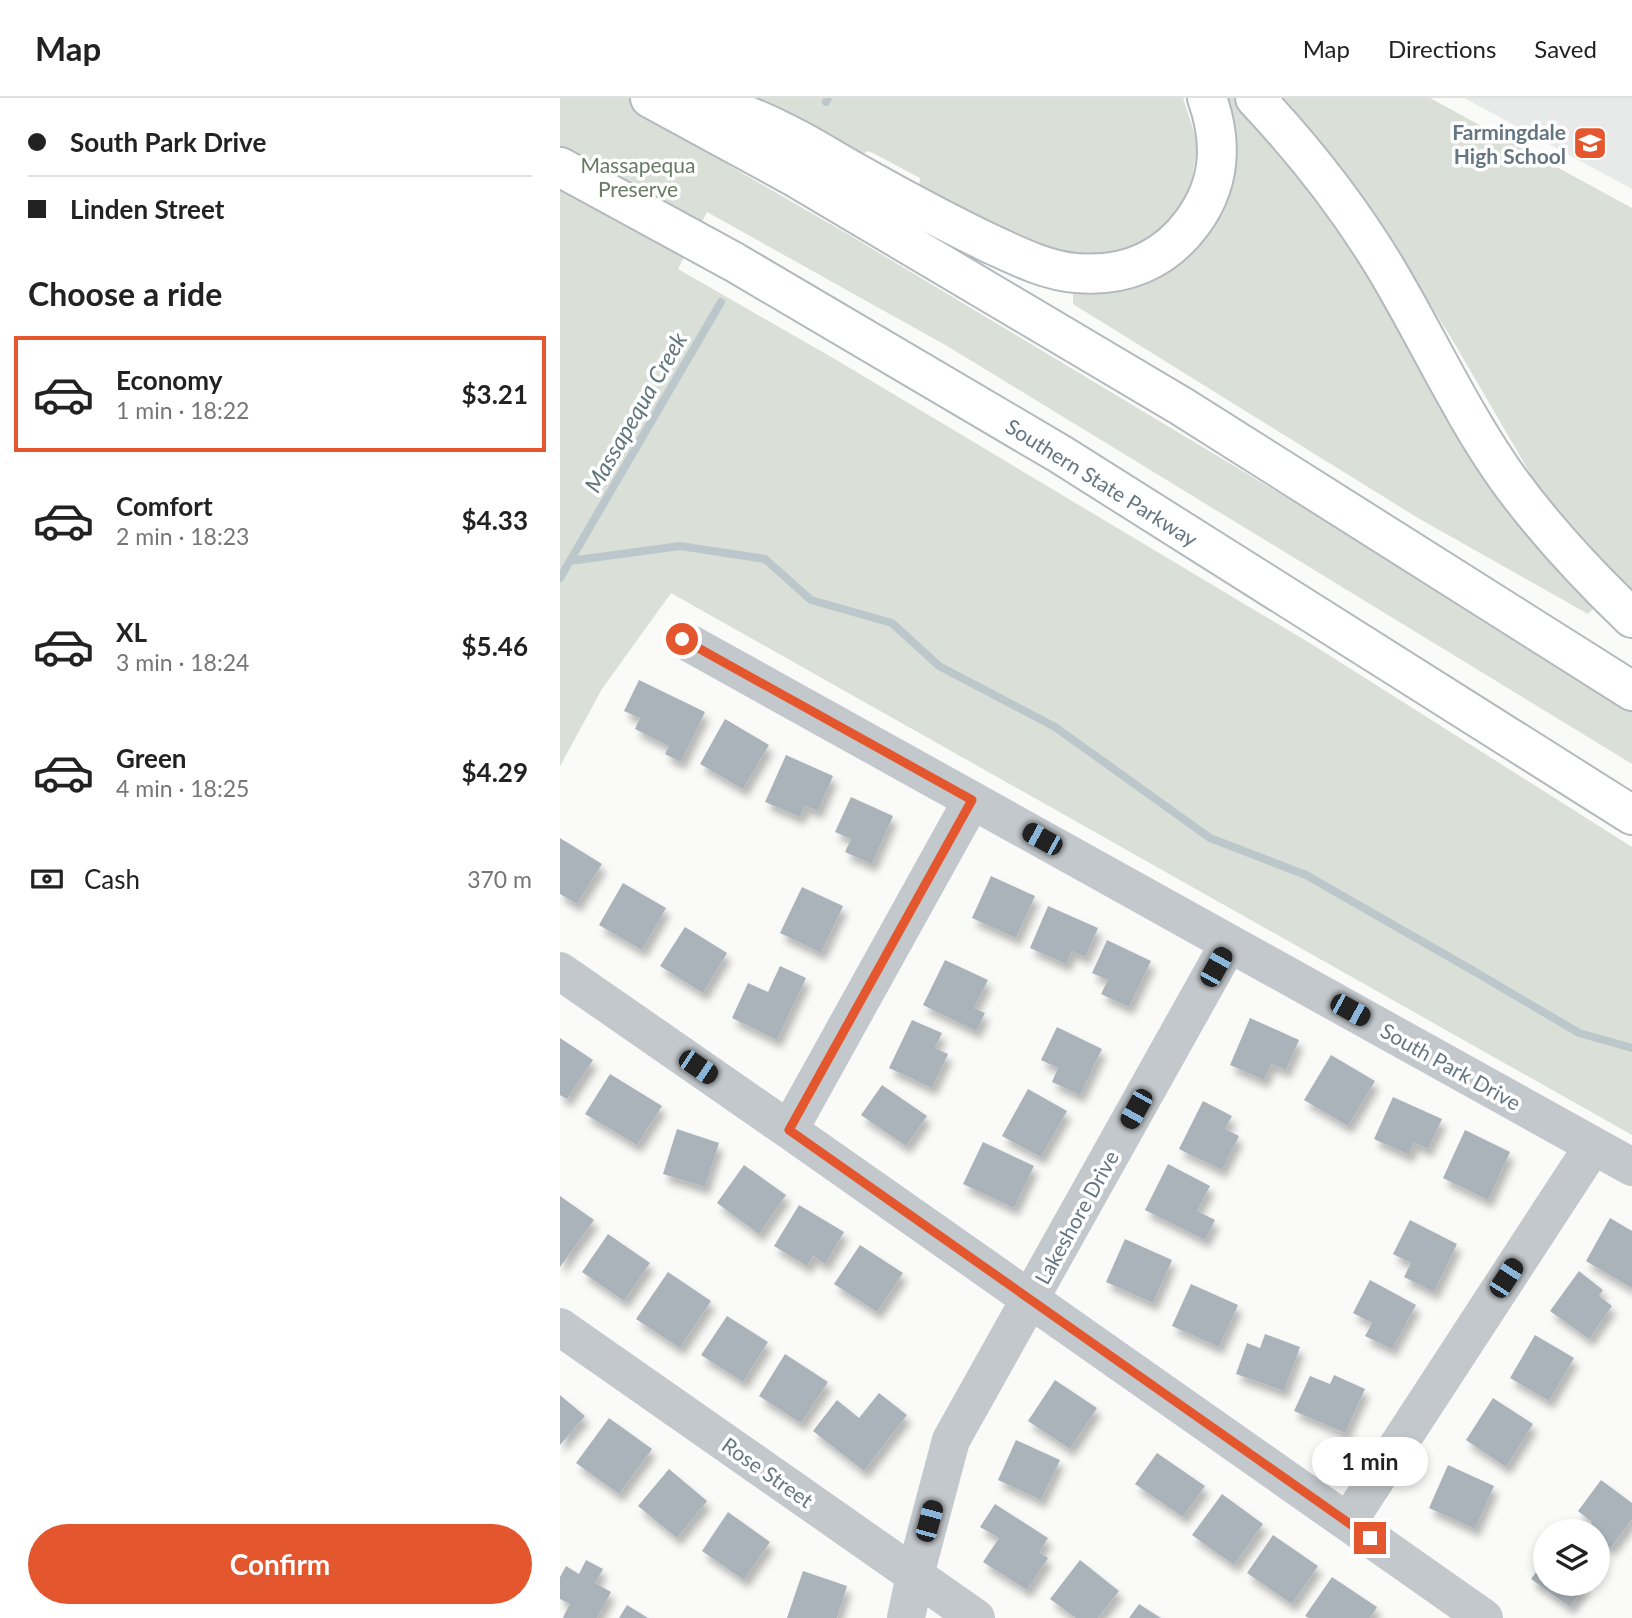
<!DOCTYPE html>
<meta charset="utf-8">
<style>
:root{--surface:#fff;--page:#f6f6f6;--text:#222;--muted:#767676;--line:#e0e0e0;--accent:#e4572e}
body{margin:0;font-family:Lato,sans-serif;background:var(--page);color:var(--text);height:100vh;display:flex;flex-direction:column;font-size:26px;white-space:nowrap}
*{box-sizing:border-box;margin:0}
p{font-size:23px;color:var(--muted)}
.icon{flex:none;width:38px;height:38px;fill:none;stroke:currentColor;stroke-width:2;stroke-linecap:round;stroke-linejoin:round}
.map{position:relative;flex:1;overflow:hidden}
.details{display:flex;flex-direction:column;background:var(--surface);width:560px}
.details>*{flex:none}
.guide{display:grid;align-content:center;height:154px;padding:0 28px;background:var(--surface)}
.fabs{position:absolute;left:973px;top:1421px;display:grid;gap:14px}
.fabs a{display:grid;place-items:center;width:77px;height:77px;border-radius:50%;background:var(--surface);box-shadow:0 4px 10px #0003;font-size:35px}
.end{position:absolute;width:32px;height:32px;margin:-16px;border:9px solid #e4572e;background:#fff;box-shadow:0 0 0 4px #fff}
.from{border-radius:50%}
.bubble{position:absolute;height:49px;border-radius:24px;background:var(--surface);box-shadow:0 4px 10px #0003;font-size:23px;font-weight:700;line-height:49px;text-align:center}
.car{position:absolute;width:21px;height:42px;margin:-21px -10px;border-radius:9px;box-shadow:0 0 5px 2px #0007;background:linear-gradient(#222 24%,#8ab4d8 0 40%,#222 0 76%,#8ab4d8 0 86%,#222 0)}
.guide b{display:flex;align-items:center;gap:24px;height:66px;font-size:26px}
.guide b+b{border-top:2px solid var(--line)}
.guide i{width:18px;height:18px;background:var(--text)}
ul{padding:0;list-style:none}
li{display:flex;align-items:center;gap:21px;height:116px;margin:0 14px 10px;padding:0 14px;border:4px solid transparent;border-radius:0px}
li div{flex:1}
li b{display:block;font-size:26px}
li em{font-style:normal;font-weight:700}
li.active{border-color:var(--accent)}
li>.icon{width:63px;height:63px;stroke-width:1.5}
h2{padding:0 28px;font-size:32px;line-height:84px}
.pay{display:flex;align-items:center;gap:18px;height:77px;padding:0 28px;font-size:26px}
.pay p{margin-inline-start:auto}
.button{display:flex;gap:14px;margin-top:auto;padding:14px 28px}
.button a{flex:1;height:80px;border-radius:42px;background:var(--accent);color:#fff;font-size:28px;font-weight:700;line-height:80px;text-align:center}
header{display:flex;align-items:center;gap:42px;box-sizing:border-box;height:98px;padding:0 35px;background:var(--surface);border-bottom:2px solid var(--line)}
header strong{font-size:33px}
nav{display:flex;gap:38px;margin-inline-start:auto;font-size:24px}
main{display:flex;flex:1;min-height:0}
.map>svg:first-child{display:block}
.built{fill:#e8e9e9}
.green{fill:#dadfd7}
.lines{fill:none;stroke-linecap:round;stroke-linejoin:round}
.stream{stroke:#bbc7cb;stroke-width:8}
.building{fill:#aab3b9;filter:url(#shadow)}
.highway-casing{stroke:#b4b9bd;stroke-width:42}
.minor{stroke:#c3c8cc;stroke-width:38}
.highway{stroke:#fff;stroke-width:38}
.route{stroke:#e4572e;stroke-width:9}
.labels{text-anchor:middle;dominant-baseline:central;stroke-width:7;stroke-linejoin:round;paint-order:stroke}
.poi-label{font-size:21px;font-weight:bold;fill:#657683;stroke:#fff;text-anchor:end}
.park-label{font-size:21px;fill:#687a64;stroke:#fff}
.street-label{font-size:21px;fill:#657683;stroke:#fff}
.water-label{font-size:23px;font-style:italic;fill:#60757c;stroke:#fff}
</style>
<header>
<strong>Map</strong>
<nav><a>Map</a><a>Directions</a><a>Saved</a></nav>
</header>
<main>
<section class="details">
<div class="guide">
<b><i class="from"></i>South Park Drive</b>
<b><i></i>Linden Street</b>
</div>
<h2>Choose a ride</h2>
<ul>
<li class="active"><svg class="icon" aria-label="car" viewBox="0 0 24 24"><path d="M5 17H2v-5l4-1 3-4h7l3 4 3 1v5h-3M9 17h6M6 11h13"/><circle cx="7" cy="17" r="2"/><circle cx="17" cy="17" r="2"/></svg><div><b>Economy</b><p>1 min · 18:22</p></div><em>$3.21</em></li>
<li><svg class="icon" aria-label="car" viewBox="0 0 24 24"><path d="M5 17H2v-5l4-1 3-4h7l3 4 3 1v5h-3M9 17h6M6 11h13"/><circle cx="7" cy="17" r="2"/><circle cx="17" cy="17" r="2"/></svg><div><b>Comfort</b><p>2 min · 18:23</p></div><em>$4.33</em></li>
<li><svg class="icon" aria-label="car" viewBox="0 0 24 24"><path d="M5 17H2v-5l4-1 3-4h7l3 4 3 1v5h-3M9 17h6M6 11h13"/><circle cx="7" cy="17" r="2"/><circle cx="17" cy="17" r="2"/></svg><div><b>XL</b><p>3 min · 18:24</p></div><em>$5.46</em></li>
<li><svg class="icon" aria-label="car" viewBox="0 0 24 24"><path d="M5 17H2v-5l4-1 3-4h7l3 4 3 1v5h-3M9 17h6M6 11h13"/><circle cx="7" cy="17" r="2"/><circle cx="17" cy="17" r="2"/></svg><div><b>Green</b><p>4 min · 18:25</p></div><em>$4.29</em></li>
</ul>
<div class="pay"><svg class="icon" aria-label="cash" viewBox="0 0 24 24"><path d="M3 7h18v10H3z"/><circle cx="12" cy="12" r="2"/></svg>Cash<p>370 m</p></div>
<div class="button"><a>Confirm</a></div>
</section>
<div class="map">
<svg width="1072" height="1520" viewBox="0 0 1072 1520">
<defs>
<filter id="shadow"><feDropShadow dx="4.5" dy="8" stdDeviation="3.5" flood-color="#0004"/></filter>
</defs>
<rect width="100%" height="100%" fill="#fafaf8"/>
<path class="built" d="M 904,0 L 1072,0 L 1072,91 Z"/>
<path class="green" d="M 0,0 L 623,0 L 638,46 L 629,97 L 597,139 L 535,161 L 476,146 L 359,91 L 360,80 L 309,53 L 297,58 L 200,7 L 170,68 L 291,138 L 1072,607 L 1072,666 L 387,248 L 147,114 L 118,171 L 273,260 L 753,547 L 1072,749 L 1072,1037 L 111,495 L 42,591 L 0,668 Z
M 660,0 L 675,0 L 763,108 L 1036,508 L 1028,516 L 858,420 L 513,206 L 513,190 L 655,120 L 676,56 Z
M 717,0 L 870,0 L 1072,110 L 1072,494 L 985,401 L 896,248 L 819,123 Z"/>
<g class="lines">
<path class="stream" d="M 266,4 L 268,0
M 10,463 L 120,448 L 205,461 L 251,502 L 332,525 L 379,568 L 495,629 L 650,740 L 746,777 L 912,872 L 1019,935 L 1072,950
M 0,480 L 161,204"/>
</g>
<path class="building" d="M 79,582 L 145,614 L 121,664 L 105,656 L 109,648 L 75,631 L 80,620 L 64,613 Z
M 165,621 L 209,647 L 183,691 L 140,666 Z
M 226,657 L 273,678 L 258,713 L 245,708 L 240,719 L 205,704 Z
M 291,699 L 333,718 L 312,766 L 285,754 L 291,741 L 275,734 Z
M 0,740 L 42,766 L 17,806 L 0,796 Z
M 431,778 L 475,798 L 456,840 L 412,820 Z
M 63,785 L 106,810 L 82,852 L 39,827 Z
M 242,789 L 283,808 L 261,855 L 220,835 Z
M 488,808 L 538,830 L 525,859 L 512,853 L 506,866 L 470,850 Z
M 125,829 L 167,855 L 143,895 L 100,868 Z
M 547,842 L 591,863 L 569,909 L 541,896 L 548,882 L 532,875 Z
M 385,862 L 428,882 L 414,910 L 425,915 L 416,933 L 363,907 Z
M 220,868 L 246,880 L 217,942 L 172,920 L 188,885 L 208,894 Z
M 690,920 L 739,942 L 726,972 L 711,966 L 704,982 L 670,967 Z
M 352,922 L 382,935 L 375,950 L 388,956 L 372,990 L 329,970 Z
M 497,929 L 542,951 L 520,997 L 492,984 L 498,970 L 481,962 Z
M 0,940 L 33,962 L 7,1001 L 0,997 Z
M 771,957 L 815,983 L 788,1028 L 744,1002 Z
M 50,976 L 102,1008 L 77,1047 L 25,1016 Z
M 322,987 L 367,1018 L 346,1048 L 301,1017 Z
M 468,991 L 507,1013 L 481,1059 L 442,1038 Z
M 833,999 L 882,1021 L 868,1051 L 854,1045 L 849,1057 L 814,1041 Z
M 643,1003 L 672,1018 L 665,1031 L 679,1038 L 662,1072 L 619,1051 Z
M 117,1031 L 159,1045 L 145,1089 L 103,1076 Z
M 905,1032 L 950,1054 L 928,1102 L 883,1080 Z
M 423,1044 L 474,1068 L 454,1110 L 403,1086 Z
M 608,1066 L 650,1088 L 637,1113 L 655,1122 L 645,1142 L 585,1112 Z
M 184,1067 L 226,1097 L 199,1136 L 157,1105 Z
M 0,1098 L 34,1122 L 0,1169 Z
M 239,1107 L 284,1134 L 265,1166 L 253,1158 L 247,1168 L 214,1148 Z
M 1050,1120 L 1072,1133 L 1072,1190 L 1026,1163 Z
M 850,1122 L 897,1146 L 874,1194 L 844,1179 L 851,1165 L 833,1156 Z
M 48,1136 L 90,1165 L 64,1203 L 22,1174 Z
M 565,1141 L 612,1162 L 593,1205 L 546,1184 Z
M 300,1147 L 343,1175 L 317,1214 L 274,1186 Z
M 1019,1173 L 1043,1192 L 1039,1198 L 1052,1208 L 1029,1241 L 990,1213 Z
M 108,1174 L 151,1203 L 120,1250 L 76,1221 Z
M 810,1182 L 856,1207 L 832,1251 L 805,1238 L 812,1225 L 793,1215 Z
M 631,1186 L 678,1207 L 659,1249 L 612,1228 Z
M 167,1218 L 208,1244 L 183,1284 L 141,1257 Z
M 705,1236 L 740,1249 L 724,1293 L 676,1276 L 687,1245 L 700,1250 Z
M 975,1237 L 1014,1260 L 989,1303 L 950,1280 Z
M 225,1256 L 268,1284 L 241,1325 L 199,1298 Z
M 774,1277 L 805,1291 L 785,1335 L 734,1313 L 750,1278 L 770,1286 Z
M 495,1282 L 537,1310 L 510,1351 L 468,1323 Z
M 319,1295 L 347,1317 L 304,1373 L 253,1333 L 277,1302 L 299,1320 Z
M 0,1297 L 25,1318 L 0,1347 Z
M 933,1300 L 973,1326 L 946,1369 L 906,1342 Z
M 49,1320 L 92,1351 L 59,1396 L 16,1365 Z
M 456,1342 L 500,1362 L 481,1402 L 438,1382 Z
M 597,1355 L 645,1388 L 623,1419 L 575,1386 Z
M 888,1367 L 934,1388 L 915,1431 L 869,1410 Z
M 109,1371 L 147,1403 L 117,1440 L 78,1408 Z
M 1041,1382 L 1072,1405 L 1072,1421 L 1051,1450 L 1038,1441 L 1038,1433 L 1025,1433 L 1032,1424 L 1018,1413 Z
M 662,1396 L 703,1426 L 674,1467 L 632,1437 Z
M 435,1406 L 488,1440 L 479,1454 L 488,1460 L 467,1492 L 423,1464 L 439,1440 L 420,1429 Z
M 168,1414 L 210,1444 L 184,1482 L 142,1453 Z
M 713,1437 L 758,1468 L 732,1506 L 687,1475 Z
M 26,1462 L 43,1471 L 35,1485 L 51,1494 L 37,1520 L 4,1520 L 3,1519 L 10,1506 L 0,1501 L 0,1479 L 6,1468 L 19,1476 Z
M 520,1462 L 559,1493 L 538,1520 L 516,1520 L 490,1501 Z
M 985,1462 L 985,1486 L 1026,1486 L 1010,1509 L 971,1481 Z
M 243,1473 L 287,1488 L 277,1520 L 227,1520 Z
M 772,1479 L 817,1509 L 810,1520 L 749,1520 L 745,1518 Z
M 579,1506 L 601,1520 L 569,1520 Z
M 67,1507 L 88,1520 L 59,1520 Z"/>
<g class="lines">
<g class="highway-casing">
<path id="highway" d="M 90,0 L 233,78 L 621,308 L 1072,593
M 143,0 C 169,11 196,20 221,33 C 245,44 268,59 291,72 C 337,98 383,123 431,146 C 457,158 487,173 516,175 C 563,179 603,164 632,125 C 661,86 663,45 647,0
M 695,0 C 743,51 788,108 825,169 C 867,239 901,315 948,381 C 985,432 1027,477 1072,520
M 0,69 L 174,164 L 500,356 L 1072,717"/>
</g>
<path class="minor" d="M 122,541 L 1072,1069
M 0,873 L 229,1032 L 924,1520
M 229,1032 L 412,702
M 0,1229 L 416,1520
M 788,1424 L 1033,1048
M 346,1520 L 355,1477 L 391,1342 L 669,845"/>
<use href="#highway" class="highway"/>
</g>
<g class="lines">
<path class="route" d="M 122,541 L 412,702 L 229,1032 L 810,1440"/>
</g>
<defs>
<g id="school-square" transform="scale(1.75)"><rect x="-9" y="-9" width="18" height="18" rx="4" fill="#e4572e" stroke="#fff"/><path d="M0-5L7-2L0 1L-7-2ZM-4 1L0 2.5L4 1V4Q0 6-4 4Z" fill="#fff"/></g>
</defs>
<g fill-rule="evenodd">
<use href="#school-square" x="1030" y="45"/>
</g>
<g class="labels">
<g class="poi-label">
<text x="1006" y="33">Farmingdale<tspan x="1006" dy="24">High School</tspan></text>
</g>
<g class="park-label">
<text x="78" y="66">Massapequa<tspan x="78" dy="24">Preserve</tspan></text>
</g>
<g class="street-label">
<text transform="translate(542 384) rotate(32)">Southern State Parkway</text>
<text transform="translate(891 968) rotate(29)">South Park Drive</text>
<text transform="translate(516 1119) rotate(-61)">Lakeshore Drive</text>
<text transform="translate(208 1374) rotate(35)">Rose Street</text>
</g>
<g class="water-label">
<text transform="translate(75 314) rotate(-60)">Massapequa Creek</text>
</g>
</g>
</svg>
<div class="fabs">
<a><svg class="icon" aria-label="layers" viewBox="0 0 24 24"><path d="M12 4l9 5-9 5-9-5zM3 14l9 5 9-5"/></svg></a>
</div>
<i class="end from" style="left:122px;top:541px"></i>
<i class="end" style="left:810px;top:1440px"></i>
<div class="bubble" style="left:752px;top:1339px;width:116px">1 min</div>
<i class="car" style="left:482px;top:741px;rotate:299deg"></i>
<i class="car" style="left:656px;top:869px;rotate:29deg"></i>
<i class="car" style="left:790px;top:912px;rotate:119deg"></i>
<i class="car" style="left:138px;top:969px;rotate:124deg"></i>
<i class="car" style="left:576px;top:1011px;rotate:209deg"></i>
<i class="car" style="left:946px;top:1180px;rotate:33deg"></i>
<i class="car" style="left:369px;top:1423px;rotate:15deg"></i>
</div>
</main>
